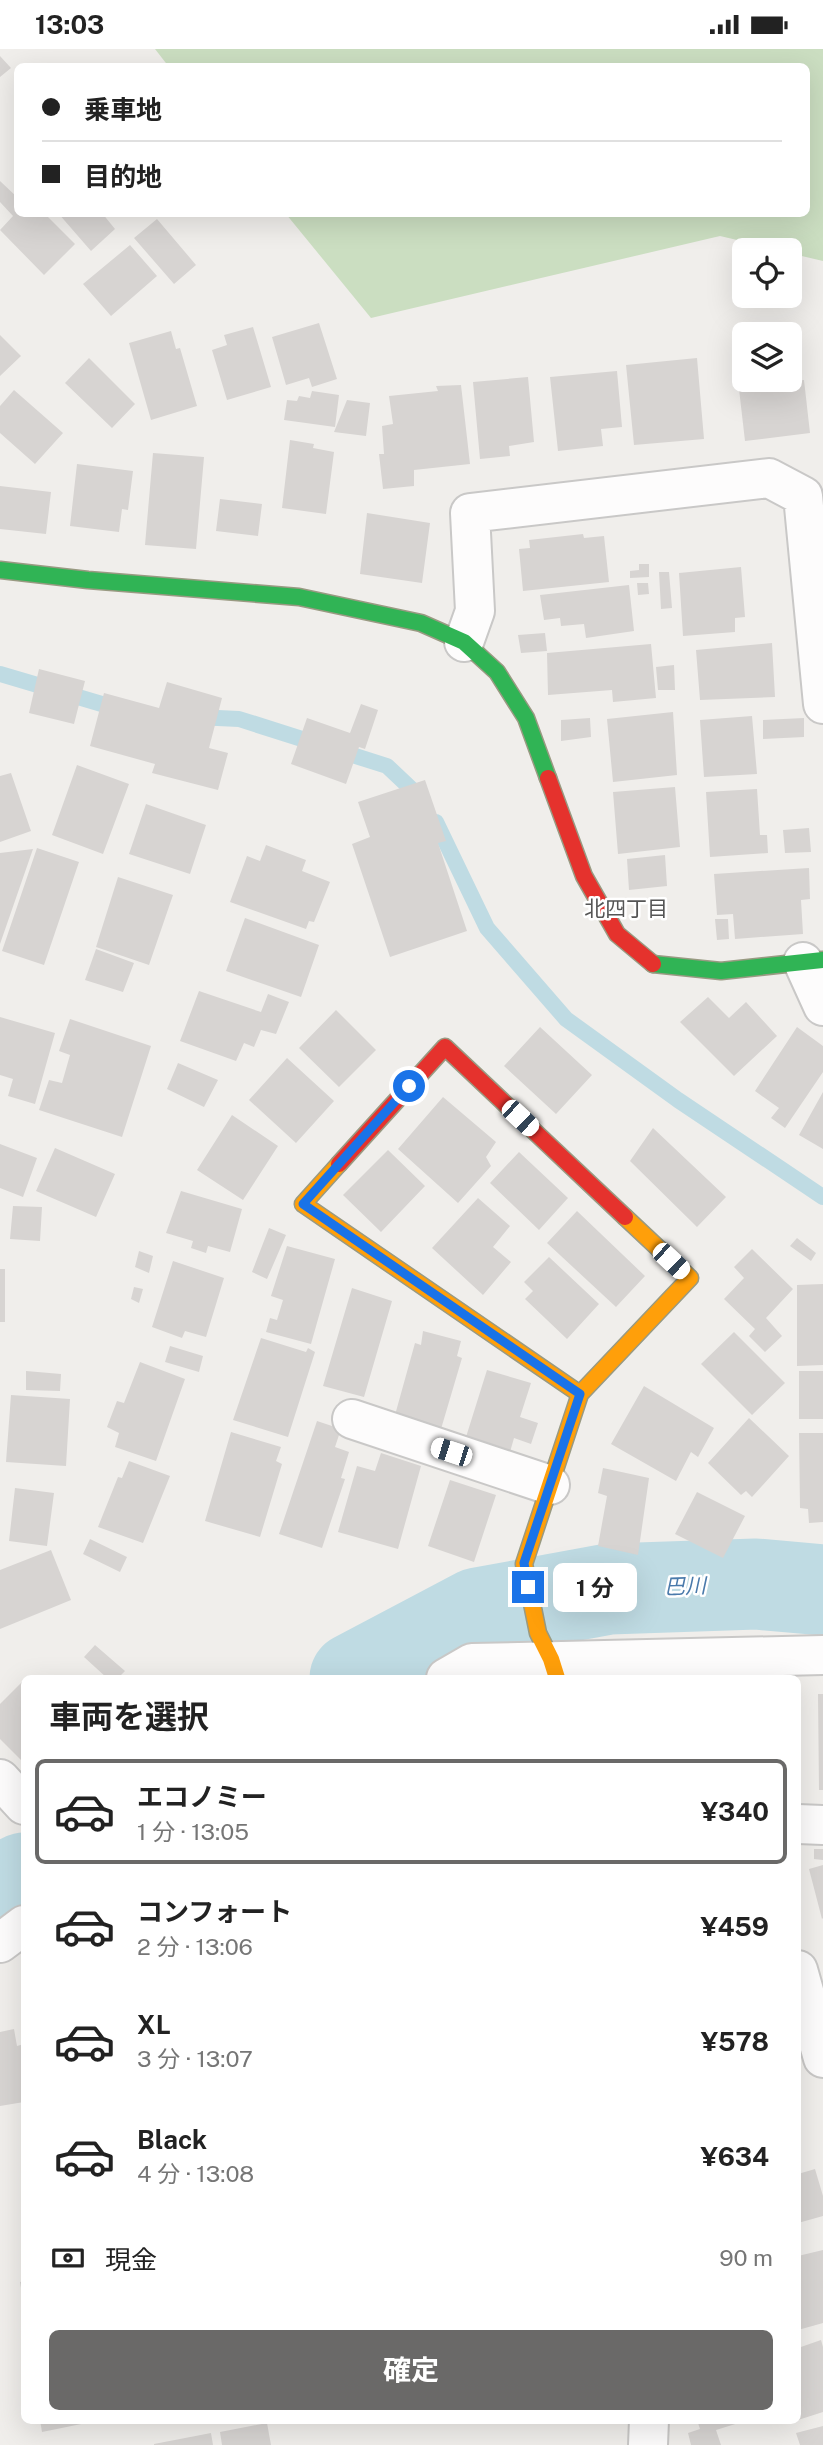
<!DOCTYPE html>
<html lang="ja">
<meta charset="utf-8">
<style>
:root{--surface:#fff;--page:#f6f6f6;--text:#222;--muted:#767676;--line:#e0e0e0;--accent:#6a6968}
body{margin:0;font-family:"Public Sans","Noto Sans JP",sans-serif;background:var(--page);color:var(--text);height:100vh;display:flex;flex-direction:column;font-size:26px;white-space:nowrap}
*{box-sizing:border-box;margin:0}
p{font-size:23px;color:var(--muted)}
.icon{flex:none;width:38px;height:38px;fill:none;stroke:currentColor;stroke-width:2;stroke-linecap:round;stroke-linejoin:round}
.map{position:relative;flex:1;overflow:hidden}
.side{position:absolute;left:21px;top:1626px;width:780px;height:749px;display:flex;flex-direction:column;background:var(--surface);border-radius:10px;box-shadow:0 7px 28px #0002}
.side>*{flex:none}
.top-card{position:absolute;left:14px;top:14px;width:796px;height:154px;border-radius:10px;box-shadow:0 7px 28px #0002;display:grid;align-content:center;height:154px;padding:0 28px;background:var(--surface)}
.tools{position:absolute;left:732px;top:189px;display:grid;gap:14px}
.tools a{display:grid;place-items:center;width:70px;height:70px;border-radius:10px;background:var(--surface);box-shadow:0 7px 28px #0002;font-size:35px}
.end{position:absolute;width:32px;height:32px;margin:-16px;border:9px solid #1a73e8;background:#fff;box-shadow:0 0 0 4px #fff}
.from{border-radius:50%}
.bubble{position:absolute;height:49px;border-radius:10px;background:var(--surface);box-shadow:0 7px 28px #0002;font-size:23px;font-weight:700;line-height:49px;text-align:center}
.car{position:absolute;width:21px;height:42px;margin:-21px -10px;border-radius:9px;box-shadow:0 0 5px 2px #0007;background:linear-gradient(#fff 24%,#345 0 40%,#fff 0 76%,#345 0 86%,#fff 0)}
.top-card b{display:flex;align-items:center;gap:24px;height:66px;font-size:26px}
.top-card b+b{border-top:2px solid var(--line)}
.top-card i{width:18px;height:18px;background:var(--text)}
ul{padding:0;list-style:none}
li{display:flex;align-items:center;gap:21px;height:105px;margin:0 14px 10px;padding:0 14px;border:4px solid transparent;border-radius:10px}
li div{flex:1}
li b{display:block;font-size:26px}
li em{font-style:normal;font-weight:700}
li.selected{border-color:var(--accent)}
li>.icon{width:63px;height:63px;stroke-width:1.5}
h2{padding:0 28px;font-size:32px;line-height:84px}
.pay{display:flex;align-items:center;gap:18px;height:77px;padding:0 28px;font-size:26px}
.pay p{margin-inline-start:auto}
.cta{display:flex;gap:14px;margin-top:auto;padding:14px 28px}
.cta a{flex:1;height:80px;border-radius:10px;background:var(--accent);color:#fff;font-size:28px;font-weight:700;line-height:80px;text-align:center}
.status{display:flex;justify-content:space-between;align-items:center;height:49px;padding:0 35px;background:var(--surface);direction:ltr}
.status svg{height:19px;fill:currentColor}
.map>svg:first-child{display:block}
.forest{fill:#cbdec1}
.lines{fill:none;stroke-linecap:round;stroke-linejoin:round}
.stream{stroke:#bfdbe3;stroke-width:16}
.river{stroke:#bfdbe3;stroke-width:91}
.building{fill:#d7d4d2}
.street-casing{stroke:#c9c8c7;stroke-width:42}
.fast-casing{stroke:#999a82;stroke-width:19}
.slow-casing{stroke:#999a82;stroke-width:19}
.jam-casing{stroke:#999a82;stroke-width:19}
.street{stroke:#fdfcfc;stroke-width:38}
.fast{stroke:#30b455;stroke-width:16}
.slow{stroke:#ff9f0a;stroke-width:16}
.jam{stroke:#e5322d;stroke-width:16}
.route{stroke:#1a73e8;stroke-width:9}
.labels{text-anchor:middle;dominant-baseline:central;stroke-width:5;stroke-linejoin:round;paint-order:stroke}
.neighbourhood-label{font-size:21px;fill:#555;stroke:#fff}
.water-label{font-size:21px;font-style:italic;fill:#4a7aab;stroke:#fff}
</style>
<div class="status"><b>13:03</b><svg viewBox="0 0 49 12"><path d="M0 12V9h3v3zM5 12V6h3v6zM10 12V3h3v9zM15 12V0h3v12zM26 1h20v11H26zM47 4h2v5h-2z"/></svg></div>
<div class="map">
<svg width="823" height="2396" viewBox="0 0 823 2396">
<rect width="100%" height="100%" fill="#f0eeeb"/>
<path class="forest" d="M 155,0 L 823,0 L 823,212 L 789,204 L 789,201 L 780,201 L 720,187 L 371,269 L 286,165 L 807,164 L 807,18 L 169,18 Z"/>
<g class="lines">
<path class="stream" d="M 0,625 L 122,661
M 196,668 L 239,670 L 387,717 L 423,751
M 436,773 L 487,879 L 566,970 L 678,1051 L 823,1148"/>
<path class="river" d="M 355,1629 L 478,1564 L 609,1540 L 756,1535 L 823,1541
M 0,1846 L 24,1829"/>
</g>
<path class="building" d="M 0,7 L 11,19 L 0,28 Z
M 0,132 L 18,149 L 18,164 L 44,164 L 75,195 L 44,226 L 0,181 L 13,167 L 0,153 Z
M 58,164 L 102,164 L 115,180 L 91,202 Z
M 157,170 L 196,216 L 174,235 L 134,189 Z
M 130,196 L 157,227 L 111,267 L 83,235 Z
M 319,274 L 337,330 L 312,338 L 309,329 L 286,336 L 272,288 Z
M 253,278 L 271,338 L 227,351 L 212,301 L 227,296 L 224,286 Z
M 171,282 L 176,300 L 180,299 L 197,357 L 151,371 L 129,294 Z
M 0,286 L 21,307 L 0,327 Z
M 89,309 L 135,355 L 112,379 L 65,334 Z
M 697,309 L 704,390 L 634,396 L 626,316 Z
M 617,322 L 622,378 L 601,380 L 603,397 L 558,402 L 550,328 Z
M 528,328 L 534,393 L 509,397 L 510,407 L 480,410 L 473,333 Z
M 804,331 L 810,384 L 745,392 L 739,340 Z
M 461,336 L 470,415 L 414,421 L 414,437 L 383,440 L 379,405 L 384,405 L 382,377 L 393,375 L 389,347 L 438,342 L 436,337 Z
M 14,341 L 63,384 L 35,415 L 0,384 L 0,357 Z
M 312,342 L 339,346 L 335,378 L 284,371 L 287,351 L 297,352 L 299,347 L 310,349 Z
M 347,351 L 370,354 L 366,387 L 334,383 Z
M 290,391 L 314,395 L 313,399 L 334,403 L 326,465 L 282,459 Z
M 153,404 L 204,408 L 196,500 L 145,496 Z
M 77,415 L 133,422 L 128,461 L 122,460 L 119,483 L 70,477 Z
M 0,437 L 51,443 L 46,485 L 0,480 Z
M 220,450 L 262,455 L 258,487 L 216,482 Z
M 367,464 L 430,474 L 422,534 L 360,525 Z
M 583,485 L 584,489 L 604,487 L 609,533 L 523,542 L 519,500 L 530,499 L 529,491 Z
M 639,515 L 649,515 L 649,528 L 630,529 L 630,522 L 639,521 Z
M 741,518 L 745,568 L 735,569 L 735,583 L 683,587 L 679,524 Z
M 659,523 L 669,523 L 672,559 L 661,560 Z
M 637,534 L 648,534 L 649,545 L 638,546 Z
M 629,536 L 634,582 L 586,589 L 584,575 L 561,577 L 560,569 L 544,571 L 540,546 Z
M 545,584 L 547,602 L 521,604 L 518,586 Z
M 772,594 L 775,648 L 700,651 L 696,601 Z
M 651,595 L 656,649 L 613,653 L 612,641 L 548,646 L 547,604 Z
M 674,616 L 675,641 L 658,641 L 656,618 Z
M 39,620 L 85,632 L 74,675 L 29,664 Z
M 167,633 L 222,649 L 209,699 L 228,704 L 218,741 L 152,724 L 155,715 L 90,697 L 104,644 L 159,659 Z
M 361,655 L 378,661 L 365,700 L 359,698 L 346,735 L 291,715 L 307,669 L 350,684 Z
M 673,663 L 677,726 L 613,733 L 607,670 Z
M 752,667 L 757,725 L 704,728 L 700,671 Z
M 590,669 L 591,688 L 561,692 L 561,671 Z
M 804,669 L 804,688 L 763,690 L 763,671 Z
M 77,716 L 129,735 L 103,805 L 52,786 Z
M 11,724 L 31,782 L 0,793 L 0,727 Z
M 425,731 L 446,792 L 438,794 L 467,882 L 390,908 L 352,795 L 370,788 L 358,753 Z
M 675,738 L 680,798 L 618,805 L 613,743 Z
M 757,740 L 760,786 L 767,786 L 768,804 L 710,808 L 706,743 Z
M 146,755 L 206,776 L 190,825 L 129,805 Z
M 809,779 L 811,803 L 785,804 L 783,781 Z
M 266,796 L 306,811 L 302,822 L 330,833 L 314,873 L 309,872 L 306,880 L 230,853 L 247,807 L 260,812 Z
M 37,799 L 79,813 L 44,916 L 2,902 Z
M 33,800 L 0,895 L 0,804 Z
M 665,806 L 667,837 L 629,841 L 627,810 Z
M 809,819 L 810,850 L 801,851 L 803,885 L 735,890 L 733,865 L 717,866 L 714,825 Z
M 118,828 L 173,846 L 149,916 L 96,898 Z
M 245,869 L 319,896 L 301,948 L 226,922 Z
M 715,870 L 728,870 L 729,890 L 717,891 Z
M 96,900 L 134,914 L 123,943 L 85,931 Z
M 199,942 L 261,963 L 268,945 L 289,953 L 276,985 L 261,981 L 254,998 L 244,994 L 236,1012 L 180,992 Z
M 708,948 L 729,969 L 746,953 L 777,987 L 734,1027 L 680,973 Z
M 336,961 L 376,1001 L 339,1038 L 299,999 Z
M 0,968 L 55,984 L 35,1055 L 8,1047 L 13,1030 L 0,1026 Z
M 70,970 L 151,997 L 122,1088 L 39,1061 L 49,1031 L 62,1034 L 70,1006 L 59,1002 Z
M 540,978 L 592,1026 L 556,1065 L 504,1017 Z
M 797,978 L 823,997 L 823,1023 L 785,1079 L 771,1069 L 779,1059 L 755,1042 Z
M 287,1009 L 334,1052 L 296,1094 L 249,1051 Z
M 178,1014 L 218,1031 L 204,1058 L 167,1040 Z
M 823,1043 L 823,1100 L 799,1086 Z
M 443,1048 L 496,1093 L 486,1108 L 491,1117 L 458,1154 L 398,1100 Z
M 232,1066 L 278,1097 L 243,1151 L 197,1121 Z
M 653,1079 L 726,1148 L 697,1178 L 630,1112 Z
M 0,1095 L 37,1109 L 23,1148 L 0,1139 Z
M 55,1099 L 115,1125 L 96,1168 L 36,1142 Z
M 388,1101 L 425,1137 L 381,1183 L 343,1146 Z
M 519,1103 L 568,1149 L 539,1181 L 490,1134 Z
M 181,1142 L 242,1160 L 230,1203 L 208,1197 L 206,1204 L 191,1199 L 193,1192 L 166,1184 Z
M 478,1149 L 510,1177 L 493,1198 L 511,1213 L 483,1246 L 432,1199 Z
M 13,1157 L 42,1158 L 40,1192 L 10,1190 Z
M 577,1162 L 645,1227 L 616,1258 L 547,1194 Z
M 269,1179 L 286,1186 L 267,1230 L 252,1223 Z
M 797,1189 L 816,1204 L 811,1212 L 790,1197 Z
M 287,1197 L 335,1210 L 311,1295 L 266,1283 L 270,1269 L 277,1271 L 283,1251 L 271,1247 Z
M 752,1200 L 793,1240 L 766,1269 L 782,1287 L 765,1303 L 749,1287 L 755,1280 L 724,1250 L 744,1229 L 734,1218 Z
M 139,1202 L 153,1207 L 149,1224 L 135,1218 Z
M 549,1208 L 599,1255 L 567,1290 L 525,1250 L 533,1242 L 524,1233 Z
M 173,1212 L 224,1229 L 206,1288 L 185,1282 L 182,1289 L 152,1278 Z
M 0,1220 L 5,1220 L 5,1273 L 0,1273 Z
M 823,1235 L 823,1316 L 797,1317 L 797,1236 Z
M 134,1238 L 143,1240 L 139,1254 L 131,1250 Z
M 352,1239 L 392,1252 L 364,1348 L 323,1337 Z
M 423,1282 L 461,1292 L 457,1307 L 462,1309 L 441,1380 L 395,1366 L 415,1294 L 421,1296 Z
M 734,1283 L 785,1334 L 752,1366 L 701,1315 Z
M 261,1289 L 306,1303 L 308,1299 L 315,1303 L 288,1388 L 233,1371 Z
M 170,1297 L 203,1307 L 199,1323 L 165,1313 Z
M 140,1313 L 185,1330 L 156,1412 L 115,1398 L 119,1384 L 107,1378 L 117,1352 L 124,1354 Z
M 487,1321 L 531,1334 L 520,1368 L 538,1374 L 531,1395 L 514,1389 L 510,1403 L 466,1388 Z
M 26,1322 L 61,1325 L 60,1342 L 26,1341 Z
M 799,1322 L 823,1322 L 823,1370 L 799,1370 Z
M 644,1337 L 714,1379 L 698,1408 L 691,1403 L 676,1432 L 611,1395 Z
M 11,1346 L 70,1350 L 66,1417 L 6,1413 Z
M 749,1369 L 789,1407 L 752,1448 L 746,1442 L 741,1446 L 708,1414 Z
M 317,1372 L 341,1380 L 335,1398 L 349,1403 L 341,1429 L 345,1430 L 322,1499 L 279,1485 Z
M 231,1383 L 281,1398 L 276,1412 L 282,1415 L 260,1488 L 205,1472 Z
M 799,1384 L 823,1384 L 823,1473 L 809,1474 L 808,1460 L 800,1459 Z
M 381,1404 L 421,1417 L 398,1500 L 338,1483 L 357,1417 L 375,1422 Z
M 129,1412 L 170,1427 L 143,1494 L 98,1478 L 118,1428 L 122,1429 Z
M 603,1419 L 649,1429 L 638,1506 L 598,1497 L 607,1447 L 598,1444 Z
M 450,1431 L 496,1446 L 474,1513 L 428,1497 Z
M 15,1439 L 54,1444 L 47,1497 L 9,1492 Z
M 697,1443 L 745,1467 L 723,1509 L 675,1485 Z
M 90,1490 L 127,1508 L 120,1523 L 83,1505 Z
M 51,1501 L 71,1551 L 0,1580 L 0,1521 Z
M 95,1596 L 125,1622 L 118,1629 L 107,1629 L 84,1608 Z
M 24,1631 L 24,1714 L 0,1690 L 0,1655 Z
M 818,1645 L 823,1645 L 823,1741 L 819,1741 Z
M 814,1800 L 823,1800 L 823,1811 L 814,1810 Z
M 823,1816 L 823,1869 L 822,1870 L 809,1820 Z
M 14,1980 L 17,1997 L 24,1995 L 24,2053 L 0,2057 L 0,1983 Z
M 815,2120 L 823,2147 L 823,2167 L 798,2174 L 798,2125 Z
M 823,2201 L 823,2274 L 798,2281 L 798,2207 Z
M 24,2232 L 24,2249 L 23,2250 L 20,2233 Z
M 821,2291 L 823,2298 L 823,2363 L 798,2371 L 798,2299 Z
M 40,2371 L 96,2371 L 96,2372 L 42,2383 Z
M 697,2371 L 745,2371 L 745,2372 L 716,2381 L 721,2396 L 691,2396 L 688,2384 L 700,2380 Z
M 267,2374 L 271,2396 L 222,2396 L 220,2383 Z
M 823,2377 L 823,2396 L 800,2396 L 796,2384 Z
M 211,2384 L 213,2396 L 154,2396 L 154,2395 Z"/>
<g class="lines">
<g class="street-casing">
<path id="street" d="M 464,593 L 475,562 L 470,464 L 769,429 L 803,447 L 823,655
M 803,913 L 823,957
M 352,1370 L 550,1436
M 446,1629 L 472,1614 L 823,1606
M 0,1730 L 24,1756
M 798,1775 L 823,1776
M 0,1894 L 24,1876
M 798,1921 L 823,2009
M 648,2396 L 649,2371"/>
</g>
<g class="fast-casing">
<path id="fast" d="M 0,521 L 88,531 L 299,548 L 421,574 L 464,593 L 497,623 L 526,669 L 548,729
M 653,915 L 721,922 L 823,911"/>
</g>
<g class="slow-casing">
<path id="slow" d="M 339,1115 L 303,1155 L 580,1345
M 557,1629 L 551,1610 L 538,1584 L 524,1515 L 580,1345 L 690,1229 L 625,1168"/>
</g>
<g class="jam-casing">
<path id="jam" d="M 548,729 L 584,827 L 617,885 L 653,915
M 339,1115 L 445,998 L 625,1168"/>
</g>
<use href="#street" class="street"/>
<use href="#fast" class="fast"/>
<use href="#slow" class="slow"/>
<use href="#jam" class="jam"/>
</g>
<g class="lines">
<path class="route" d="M 409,1037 L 303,1155 L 580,1345 L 524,1514 L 528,1538"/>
</g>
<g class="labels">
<g class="neighbourhood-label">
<text x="626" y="859">北四丁目</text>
</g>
<g class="water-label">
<text transform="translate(685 1537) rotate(-2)">巴川</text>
</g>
</g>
</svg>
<div class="tools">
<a><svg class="icon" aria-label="locate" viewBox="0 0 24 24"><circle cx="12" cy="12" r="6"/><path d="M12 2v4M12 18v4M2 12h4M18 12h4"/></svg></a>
<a><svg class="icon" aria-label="layers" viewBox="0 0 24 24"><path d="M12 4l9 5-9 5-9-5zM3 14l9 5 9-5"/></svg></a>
</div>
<i class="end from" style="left:409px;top:1037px"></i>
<i class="end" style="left:528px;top:1538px"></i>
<div class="bubble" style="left:553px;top:1514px;width:84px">1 分</div>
<i class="car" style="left:520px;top:1069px;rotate:133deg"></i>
<i class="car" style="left:671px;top:1212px;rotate:133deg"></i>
<i class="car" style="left:451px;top:1403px;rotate:288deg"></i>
<div class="top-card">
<b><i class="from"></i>乗車地</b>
<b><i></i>目的地</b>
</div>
<section class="side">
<h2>車両を選択</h2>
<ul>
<li class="selected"><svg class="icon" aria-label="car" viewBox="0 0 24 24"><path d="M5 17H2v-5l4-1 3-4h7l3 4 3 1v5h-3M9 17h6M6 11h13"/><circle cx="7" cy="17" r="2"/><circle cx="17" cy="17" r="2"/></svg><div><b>エコノミー</b><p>1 分 · 13:05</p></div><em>¥340</em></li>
<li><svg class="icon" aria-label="car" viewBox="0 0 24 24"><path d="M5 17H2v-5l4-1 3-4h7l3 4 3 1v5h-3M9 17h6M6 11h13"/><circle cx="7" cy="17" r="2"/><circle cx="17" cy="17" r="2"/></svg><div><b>コンフォート</b><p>2 分 · 13:06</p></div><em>¥459</em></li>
<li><svg class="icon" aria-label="car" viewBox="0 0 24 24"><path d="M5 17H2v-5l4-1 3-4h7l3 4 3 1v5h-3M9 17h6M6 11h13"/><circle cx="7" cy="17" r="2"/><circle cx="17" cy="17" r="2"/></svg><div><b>XL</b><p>3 分 · 13:07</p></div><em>¥578</em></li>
<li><svg class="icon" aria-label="car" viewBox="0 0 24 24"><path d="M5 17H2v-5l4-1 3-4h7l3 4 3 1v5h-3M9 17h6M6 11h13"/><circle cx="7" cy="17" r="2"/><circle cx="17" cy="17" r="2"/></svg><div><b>Black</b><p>4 分 · 13:08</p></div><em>¥634</em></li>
</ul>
<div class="pay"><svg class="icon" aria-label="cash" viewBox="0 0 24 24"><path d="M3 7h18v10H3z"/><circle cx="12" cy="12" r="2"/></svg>現金<p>90 m</p></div>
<div class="cta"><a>確定</a></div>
</section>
</div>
